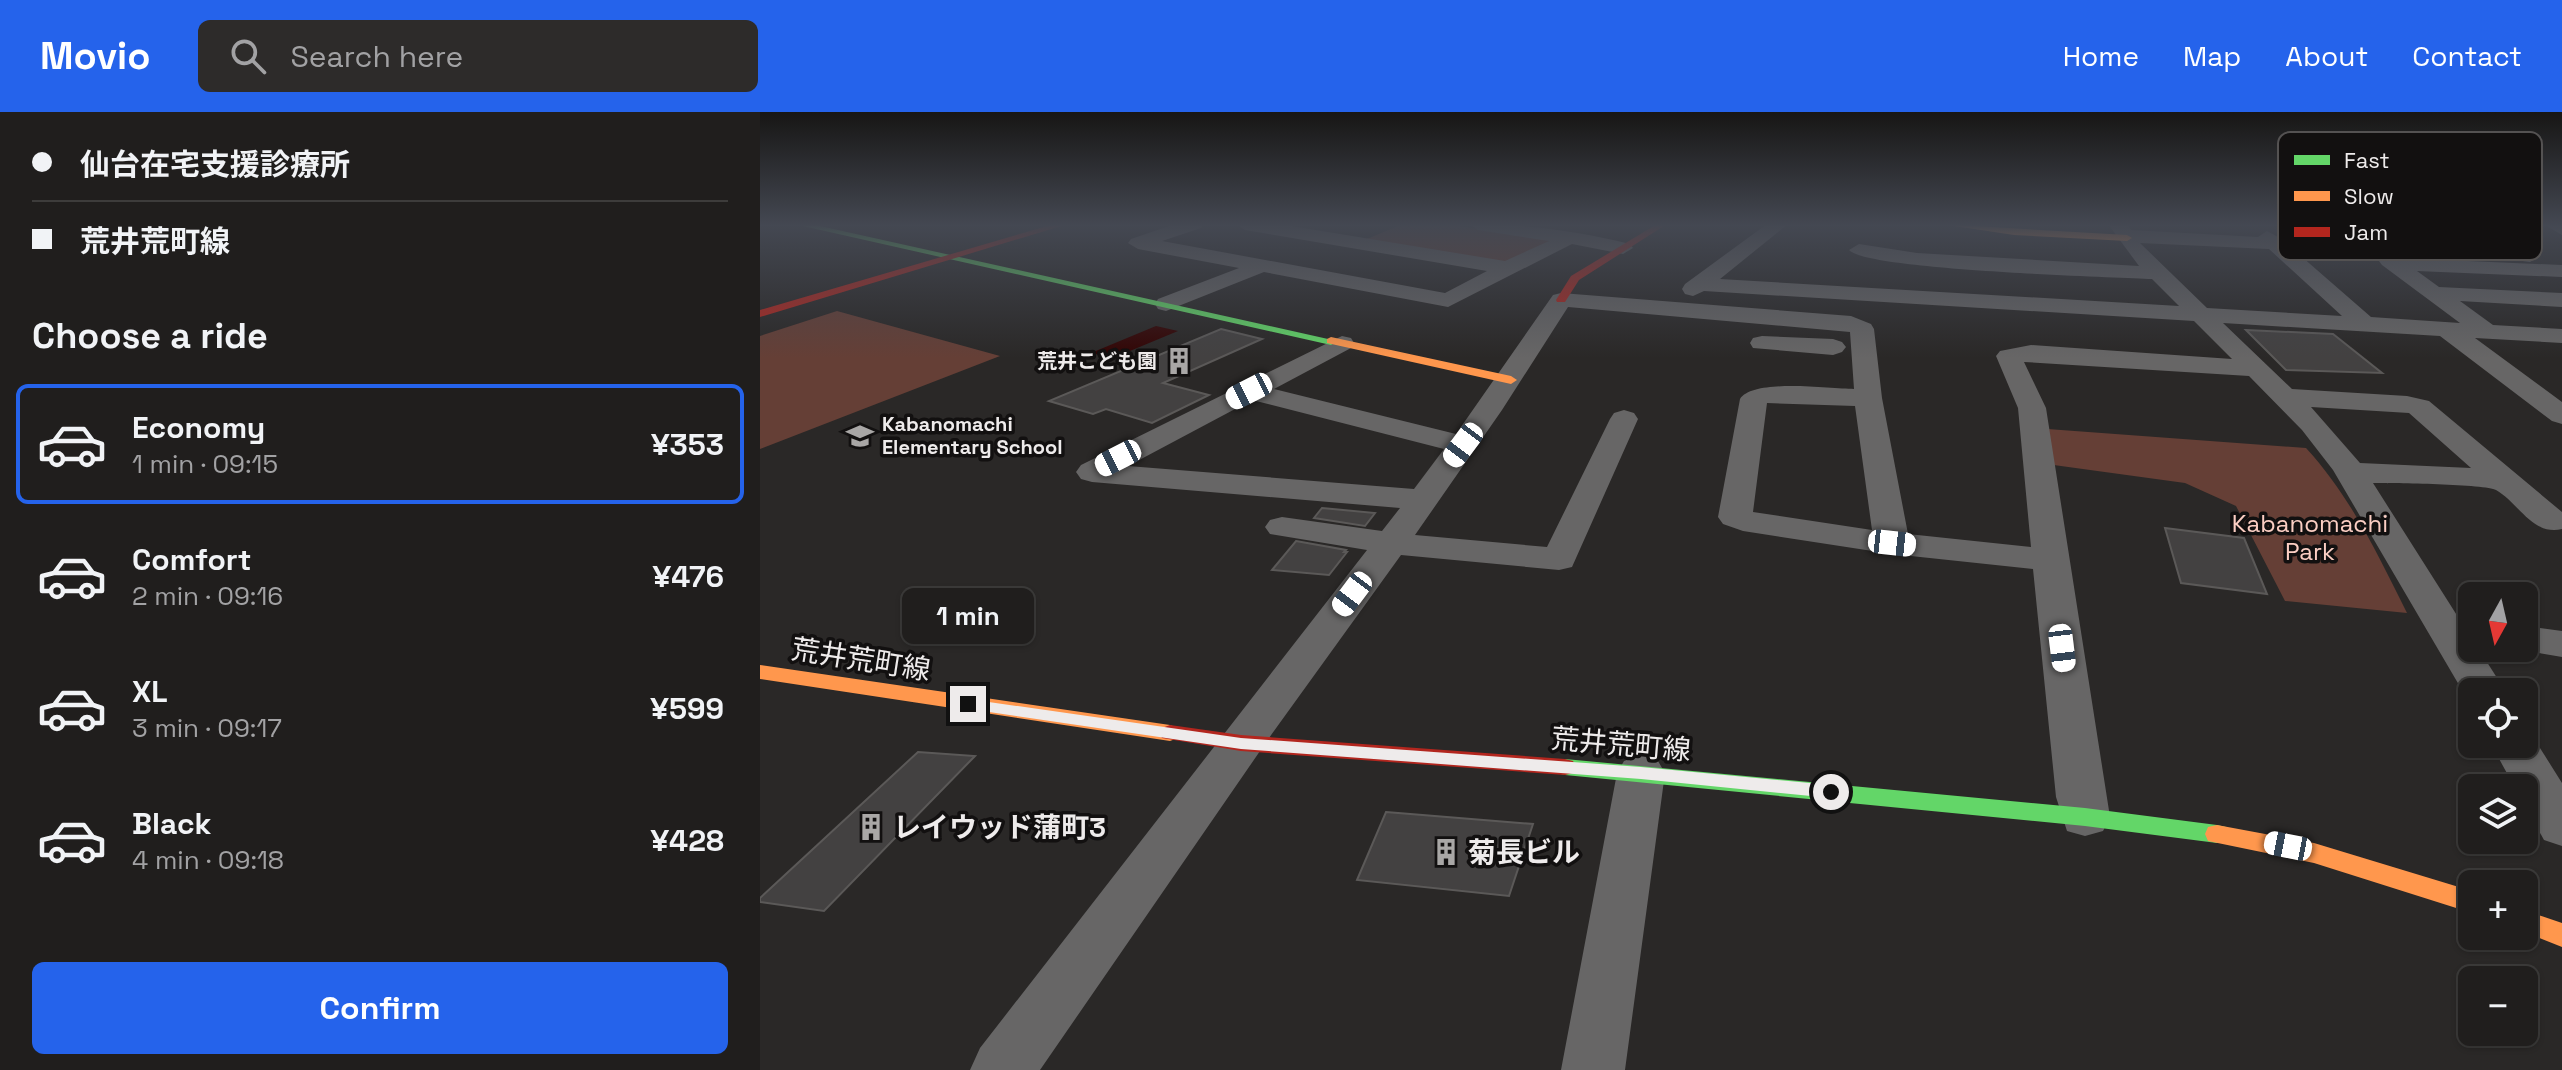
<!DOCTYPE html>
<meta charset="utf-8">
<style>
:root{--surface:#201e1d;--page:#2d2b2a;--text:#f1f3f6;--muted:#a2a2a4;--line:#3d3c3b;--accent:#2563eb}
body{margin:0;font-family:"Space Grotesk","Noto Sans JP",sans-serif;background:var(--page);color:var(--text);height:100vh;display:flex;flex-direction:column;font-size:30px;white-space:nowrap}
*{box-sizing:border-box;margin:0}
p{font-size:26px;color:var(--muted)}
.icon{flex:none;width:44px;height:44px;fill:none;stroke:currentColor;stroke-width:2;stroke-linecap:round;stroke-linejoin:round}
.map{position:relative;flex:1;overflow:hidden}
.side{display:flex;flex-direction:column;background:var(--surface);width:760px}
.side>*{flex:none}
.top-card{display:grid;align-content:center;height:176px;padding:0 32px;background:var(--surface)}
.needle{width:52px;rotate:188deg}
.tools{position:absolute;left:1698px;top:470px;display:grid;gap:16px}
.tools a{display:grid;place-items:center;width:80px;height:80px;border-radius:12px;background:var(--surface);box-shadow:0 2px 6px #0004,0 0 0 2px var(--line);font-size:40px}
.end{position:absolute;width:36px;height:36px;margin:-18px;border:10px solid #eeebeb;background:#111;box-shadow:0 0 0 4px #111}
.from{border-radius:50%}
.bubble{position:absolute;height:56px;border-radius:12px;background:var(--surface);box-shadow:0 2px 6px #0004,0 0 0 2px var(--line);font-size:26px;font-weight:800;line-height:56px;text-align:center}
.car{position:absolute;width:24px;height:48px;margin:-24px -12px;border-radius:10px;box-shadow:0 0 6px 2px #0007;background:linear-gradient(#fff 24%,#345 0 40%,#fff 0 76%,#345 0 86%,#fff 0)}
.top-card b{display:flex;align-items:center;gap:28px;height:76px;font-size:30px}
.top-card b+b{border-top:2px solid var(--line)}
.top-card i{width:20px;height:20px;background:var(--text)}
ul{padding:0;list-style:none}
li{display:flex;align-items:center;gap:24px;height:120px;margin:0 16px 12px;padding:0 16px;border:4px solid transparent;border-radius:12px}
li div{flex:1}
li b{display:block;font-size:30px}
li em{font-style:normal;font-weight:800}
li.current{border-color:var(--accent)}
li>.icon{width:72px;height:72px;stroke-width:1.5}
h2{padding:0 32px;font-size:36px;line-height:96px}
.button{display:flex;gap:16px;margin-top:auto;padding:16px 32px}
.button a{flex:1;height:92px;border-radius:12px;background:var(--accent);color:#fff;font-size:32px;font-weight:800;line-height:92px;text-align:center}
header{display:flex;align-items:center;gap:48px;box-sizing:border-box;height:112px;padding:0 40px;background:var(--accent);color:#fff}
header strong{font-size:38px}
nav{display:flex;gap:44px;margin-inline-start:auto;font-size:28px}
.search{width:560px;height:72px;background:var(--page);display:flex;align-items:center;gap:20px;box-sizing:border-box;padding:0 28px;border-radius:12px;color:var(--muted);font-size:30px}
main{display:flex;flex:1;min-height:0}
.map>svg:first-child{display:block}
.green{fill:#653f36}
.water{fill:#320504}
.building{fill:#434141;stroke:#5b5958;stroke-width:2}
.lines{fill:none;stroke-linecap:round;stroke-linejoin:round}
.street{fill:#676666;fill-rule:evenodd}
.fast{fill:#63d668;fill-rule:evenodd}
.slow{fill:#ff974d;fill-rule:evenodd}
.jam{fill:#b3261e;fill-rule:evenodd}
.route{fill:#eeebeb}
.labels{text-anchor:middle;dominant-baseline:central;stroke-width:7;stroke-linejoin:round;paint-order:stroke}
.far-poi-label{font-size:20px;font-weight:bold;fill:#eeebeb;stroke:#121010;text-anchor:end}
.park-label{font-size:24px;fill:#fbcec3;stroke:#121010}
.near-street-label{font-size:28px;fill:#eeebeb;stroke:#121010}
.near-poi-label{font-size:28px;font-weight:bold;fill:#eeebeb;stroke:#121010;text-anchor:start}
.key{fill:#121010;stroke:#545252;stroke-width:2}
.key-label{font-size:22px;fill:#eeebeb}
</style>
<header>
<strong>Movio</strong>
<div class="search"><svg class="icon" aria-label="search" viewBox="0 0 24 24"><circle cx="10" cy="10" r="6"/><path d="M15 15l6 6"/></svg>Search here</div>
<nav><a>Home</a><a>Map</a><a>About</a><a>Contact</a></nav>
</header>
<main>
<section class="side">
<div class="top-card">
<b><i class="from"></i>仙台在宅支援診療所</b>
<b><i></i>荒井荒町線</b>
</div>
<h2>Choose a ride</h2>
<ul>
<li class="current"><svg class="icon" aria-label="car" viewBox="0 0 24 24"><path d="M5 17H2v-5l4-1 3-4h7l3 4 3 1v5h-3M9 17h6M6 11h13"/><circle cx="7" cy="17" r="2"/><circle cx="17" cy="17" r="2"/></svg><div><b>Economy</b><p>1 min · 09:15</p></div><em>¥353</em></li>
<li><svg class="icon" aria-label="car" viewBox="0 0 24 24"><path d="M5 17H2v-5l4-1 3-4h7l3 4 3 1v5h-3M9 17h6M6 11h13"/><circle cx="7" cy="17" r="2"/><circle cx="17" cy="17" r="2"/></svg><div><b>Comfort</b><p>2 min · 09:16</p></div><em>¥476</em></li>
<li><svg class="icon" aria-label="car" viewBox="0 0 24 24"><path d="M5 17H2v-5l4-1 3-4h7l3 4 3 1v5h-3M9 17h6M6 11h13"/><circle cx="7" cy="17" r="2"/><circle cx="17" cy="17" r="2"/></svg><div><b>XL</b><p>3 min · 09:17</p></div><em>¥599</em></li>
<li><svg class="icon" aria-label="car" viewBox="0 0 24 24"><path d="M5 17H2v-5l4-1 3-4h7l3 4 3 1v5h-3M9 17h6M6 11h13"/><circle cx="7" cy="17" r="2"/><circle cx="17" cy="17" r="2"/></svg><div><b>Black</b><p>4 min · 09:18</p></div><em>¥428</em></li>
</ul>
<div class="button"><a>Confirm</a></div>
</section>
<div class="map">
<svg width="1802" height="958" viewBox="0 0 1802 958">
<rect width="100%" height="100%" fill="#2a2827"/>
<path class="green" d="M 643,112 L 685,112 L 786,127 L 790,131 L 751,151 L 602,129 Z
M 77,199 L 240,244 L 0,337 L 0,224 Z
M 1274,316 L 1546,336 C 1591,385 1618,443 1647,501 L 1525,489 L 1476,394 L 1425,371 L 1279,351 Z"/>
<path class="water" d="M 396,214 L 418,219 L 353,246 L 331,241 Z"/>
<path class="building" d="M 461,217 L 502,227 L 403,271 L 449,283 L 392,311 L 346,297 L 333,302 L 289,289 Z
M 1486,218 L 1573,222 L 1622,261 L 1526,258 Z
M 562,396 L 615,401 L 605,414 L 554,406 Z
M 1405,416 L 1484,426 L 1507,482 L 1421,471 Z
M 536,429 L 586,438 L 584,440 L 587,440 L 569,463 L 512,458 Z
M 158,640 L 215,644 L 64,799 L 0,790 L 0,786 Z
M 626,700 L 773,712 L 749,784 L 597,768 Z"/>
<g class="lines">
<path class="street" d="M 415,112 L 443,112 L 441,116 L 402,129 L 685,181 L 727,159 L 485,118 L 476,112 L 519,112 L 745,149 L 789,129 L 718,118 L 709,112 C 765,112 817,119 870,132 L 873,136 L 863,142 L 812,132 L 688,195 L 504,160 L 406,199 L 398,197 L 395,192 L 398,187 L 479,156 L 378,137 L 368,131 L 371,127 Z
M 1007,112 L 1028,112 L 960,167 L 1419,194 L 1392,167 C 1350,165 1106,158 1089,138 L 1099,132 L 1157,141 L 1379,154 L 1348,112 L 1367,112 L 1371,118 L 1498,125 L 1507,119 L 1520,126 L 1643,132 L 1654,131 L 1629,112 L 1651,112 L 1684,135 L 1674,141 L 1631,143 L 1639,146 L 1802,153 L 1802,165 L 1657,159 L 1679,175 L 1802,181 L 1802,195 L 1700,189 L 1733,213 L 1802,217 L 1802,231 L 1715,226 L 1802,290 L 1802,312 L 1792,309 L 1680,224 L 1463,211 L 1532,277 L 1647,284 L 1669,289 L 1802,400 L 1802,417 C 1772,424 1759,391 1736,378 C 1726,372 1632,371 1613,371 L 1712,527 L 1712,536 L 1718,536 L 1746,580 L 1712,580 L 1712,591 L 1709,590 L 1573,358 L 1542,318 L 1489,264 L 1264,250 L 1286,296 L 1350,705 L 1343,719 L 1325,724 L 1307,719 L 1296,685 L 1273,457 L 1132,442 L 983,419 L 963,412 L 958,405 L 980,287 C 994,266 1069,277 1094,277 L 1090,220 L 808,195 L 742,298 L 655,423 L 787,435 L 850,307 L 854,301 L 864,298 L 874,301 L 878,307 L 812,455 L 799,458 L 641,443 L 509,626 L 280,958 L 210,958 L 220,936 L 607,438 L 510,422 L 505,415 L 510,408 L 522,405 L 622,419 L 640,396 L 332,370 L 321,367 L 316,360 L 321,353 L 582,224 L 591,226 L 594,231 L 591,236 L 514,277 L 696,322 L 793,183 L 801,181 L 1091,204 L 1111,212 L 1114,217 L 1122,286 L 1148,422 L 1271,435 L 1258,296 L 1236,244 L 1240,239 L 1271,233 L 1472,247 L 1434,209 L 944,179 L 933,184 L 925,182 L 922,177 L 925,172 ZM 1380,131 L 1509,137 L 1582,204 L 1447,196 ZM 1534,138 L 1627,143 L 1619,149 L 1622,153 L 1700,211 L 1611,205 ZM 492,288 L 684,337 L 654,377 L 368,354 ZM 1007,291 L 1095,294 L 1112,418 L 993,400 ZM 1551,295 L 1649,301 L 1711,356 L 1600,351 Z
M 1706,112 L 1729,112 L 1780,144 L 1770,150 L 1740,146 L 1737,142 L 1743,137 Z
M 1783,112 L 1802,112 L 1802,123 Z
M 1002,224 L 1073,227 L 1082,230 L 1086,235 L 1082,240 L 1073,243 L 993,236 L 990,231 L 993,226 Z
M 1764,514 L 1802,519 L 1802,545 L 1750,536 L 1764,536 Z
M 1764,619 L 1770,620 L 1802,671 L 1802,734 L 1784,728 L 1764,692 L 1764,676 L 1755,676 L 1731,632 L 1764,632 Z
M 881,643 L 898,649 L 905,661 L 865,958 L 801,958 L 857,661 L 864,649 Z"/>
<path class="fast" d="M 34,112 L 51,112 L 577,229 L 571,233 Z
M 805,647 L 1325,696 L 1457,713 L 1466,715 L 1469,722 L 1466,729 L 1457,731 L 1325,714 L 805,663 L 797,661 L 794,655 L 797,649 Z"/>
<path class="slow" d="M 1181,112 L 1367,123 L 1372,126 L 1367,129 L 1254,123 Z
M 571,225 L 751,264 L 757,268 L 751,272 L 567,231 L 567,227 Z
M 0,553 L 410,613 L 418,616 L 421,621 L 418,626 L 410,629 L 0,567 Z
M 1457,713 L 1554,731 L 1712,779 L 1712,801 L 1554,751 L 1448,729 L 1445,722 L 1448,715 Z
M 1764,798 L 1802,811 L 1802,835 L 1764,820 Z"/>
<path class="jam" d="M 294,112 L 308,112 L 0,205 L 0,198 Z
M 897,112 L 907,112 L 819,168 L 805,190 L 797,190 L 796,188 L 811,164 Z
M 410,613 L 481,623 L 805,647 L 813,649 L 816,655 L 813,661 L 805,663 L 481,639 L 402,626 L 399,621 L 402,616 Z"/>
</g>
<linearGradient id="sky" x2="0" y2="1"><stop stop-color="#171615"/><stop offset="0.46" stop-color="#444852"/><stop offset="1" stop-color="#444852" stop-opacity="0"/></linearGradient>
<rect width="1802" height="246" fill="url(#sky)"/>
<path class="route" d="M 208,587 L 481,626 L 881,655 L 1071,673 L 1080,680 L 1071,686 L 881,667 L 481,637 L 202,596 L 200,592 Z"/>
<defs>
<g id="building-bare" transform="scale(2.16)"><path d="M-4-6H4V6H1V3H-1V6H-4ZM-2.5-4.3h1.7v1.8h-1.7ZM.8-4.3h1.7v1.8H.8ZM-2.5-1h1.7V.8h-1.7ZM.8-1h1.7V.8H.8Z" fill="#a9a7a6" stroke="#121010" stroke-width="2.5" paint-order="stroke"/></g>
<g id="school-bare" transform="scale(2.16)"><path d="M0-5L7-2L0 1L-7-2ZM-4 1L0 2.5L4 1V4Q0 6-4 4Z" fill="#a9a7a6" stroke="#121010" stroke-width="2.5" paint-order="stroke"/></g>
</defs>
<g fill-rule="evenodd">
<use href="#building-bare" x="419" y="249"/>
<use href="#school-bare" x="100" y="324"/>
<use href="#building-bare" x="111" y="715"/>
<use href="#building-bare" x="686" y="740"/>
</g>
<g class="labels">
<g class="far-poi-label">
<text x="397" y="249">荒井こども園</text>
<text x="122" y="312" text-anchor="start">Kabanomachi<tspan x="122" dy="23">Elementary School</tspan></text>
</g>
<g class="park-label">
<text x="1550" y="411">Kabanomachi<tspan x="1550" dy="28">Park</tspan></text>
</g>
<g class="near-street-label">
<text transform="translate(101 547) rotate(9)">荒井荒町線</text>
<text transform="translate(861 632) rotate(5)">荒井荒町線</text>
</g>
<g class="near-poi-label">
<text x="133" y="715">レイウッド蒲町3</text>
<text x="708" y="740">菊長ビル</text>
</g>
</g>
<rect x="1518" y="20" width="264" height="128" rx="12" class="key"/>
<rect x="1534" y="43" width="36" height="10" fill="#63d668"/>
<rect x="1534" y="79" width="36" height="10" fill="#ff974d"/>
<rect x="1534" y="115" width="36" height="10" fill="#b3261e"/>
<g class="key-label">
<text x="1584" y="56">Fast</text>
<text x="1584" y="92">Slow</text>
<text x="1584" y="128">Jam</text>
</g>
</svg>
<div class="tools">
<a><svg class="needle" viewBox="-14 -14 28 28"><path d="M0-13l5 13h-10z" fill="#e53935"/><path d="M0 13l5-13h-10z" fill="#a2a2a4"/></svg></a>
<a><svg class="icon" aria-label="locate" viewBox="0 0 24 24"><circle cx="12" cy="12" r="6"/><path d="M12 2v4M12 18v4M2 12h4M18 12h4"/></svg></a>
<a><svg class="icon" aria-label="layers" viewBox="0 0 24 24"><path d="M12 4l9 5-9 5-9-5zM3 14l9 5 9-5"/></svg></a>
<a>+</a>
<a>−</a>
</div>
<i class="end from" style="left:1071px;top:680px"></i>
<i class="end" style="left:208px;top:592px"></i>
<div class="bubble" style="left:142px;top:476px;width:132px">1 min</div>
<i class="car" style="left:489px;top:279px;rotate:243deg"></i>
<i class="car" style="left:703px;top:333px;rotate:217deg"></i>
<i class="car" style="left:358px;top:346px;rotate:243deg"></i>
<i class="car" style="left:1132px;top:431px;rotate:96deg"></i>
<i class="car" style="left:592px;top:482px;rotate:217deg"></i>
<i class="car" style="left:1302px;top:536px;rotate:173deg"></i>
<i class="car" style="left:1528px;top:734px;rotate:281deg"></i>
</div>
</main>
